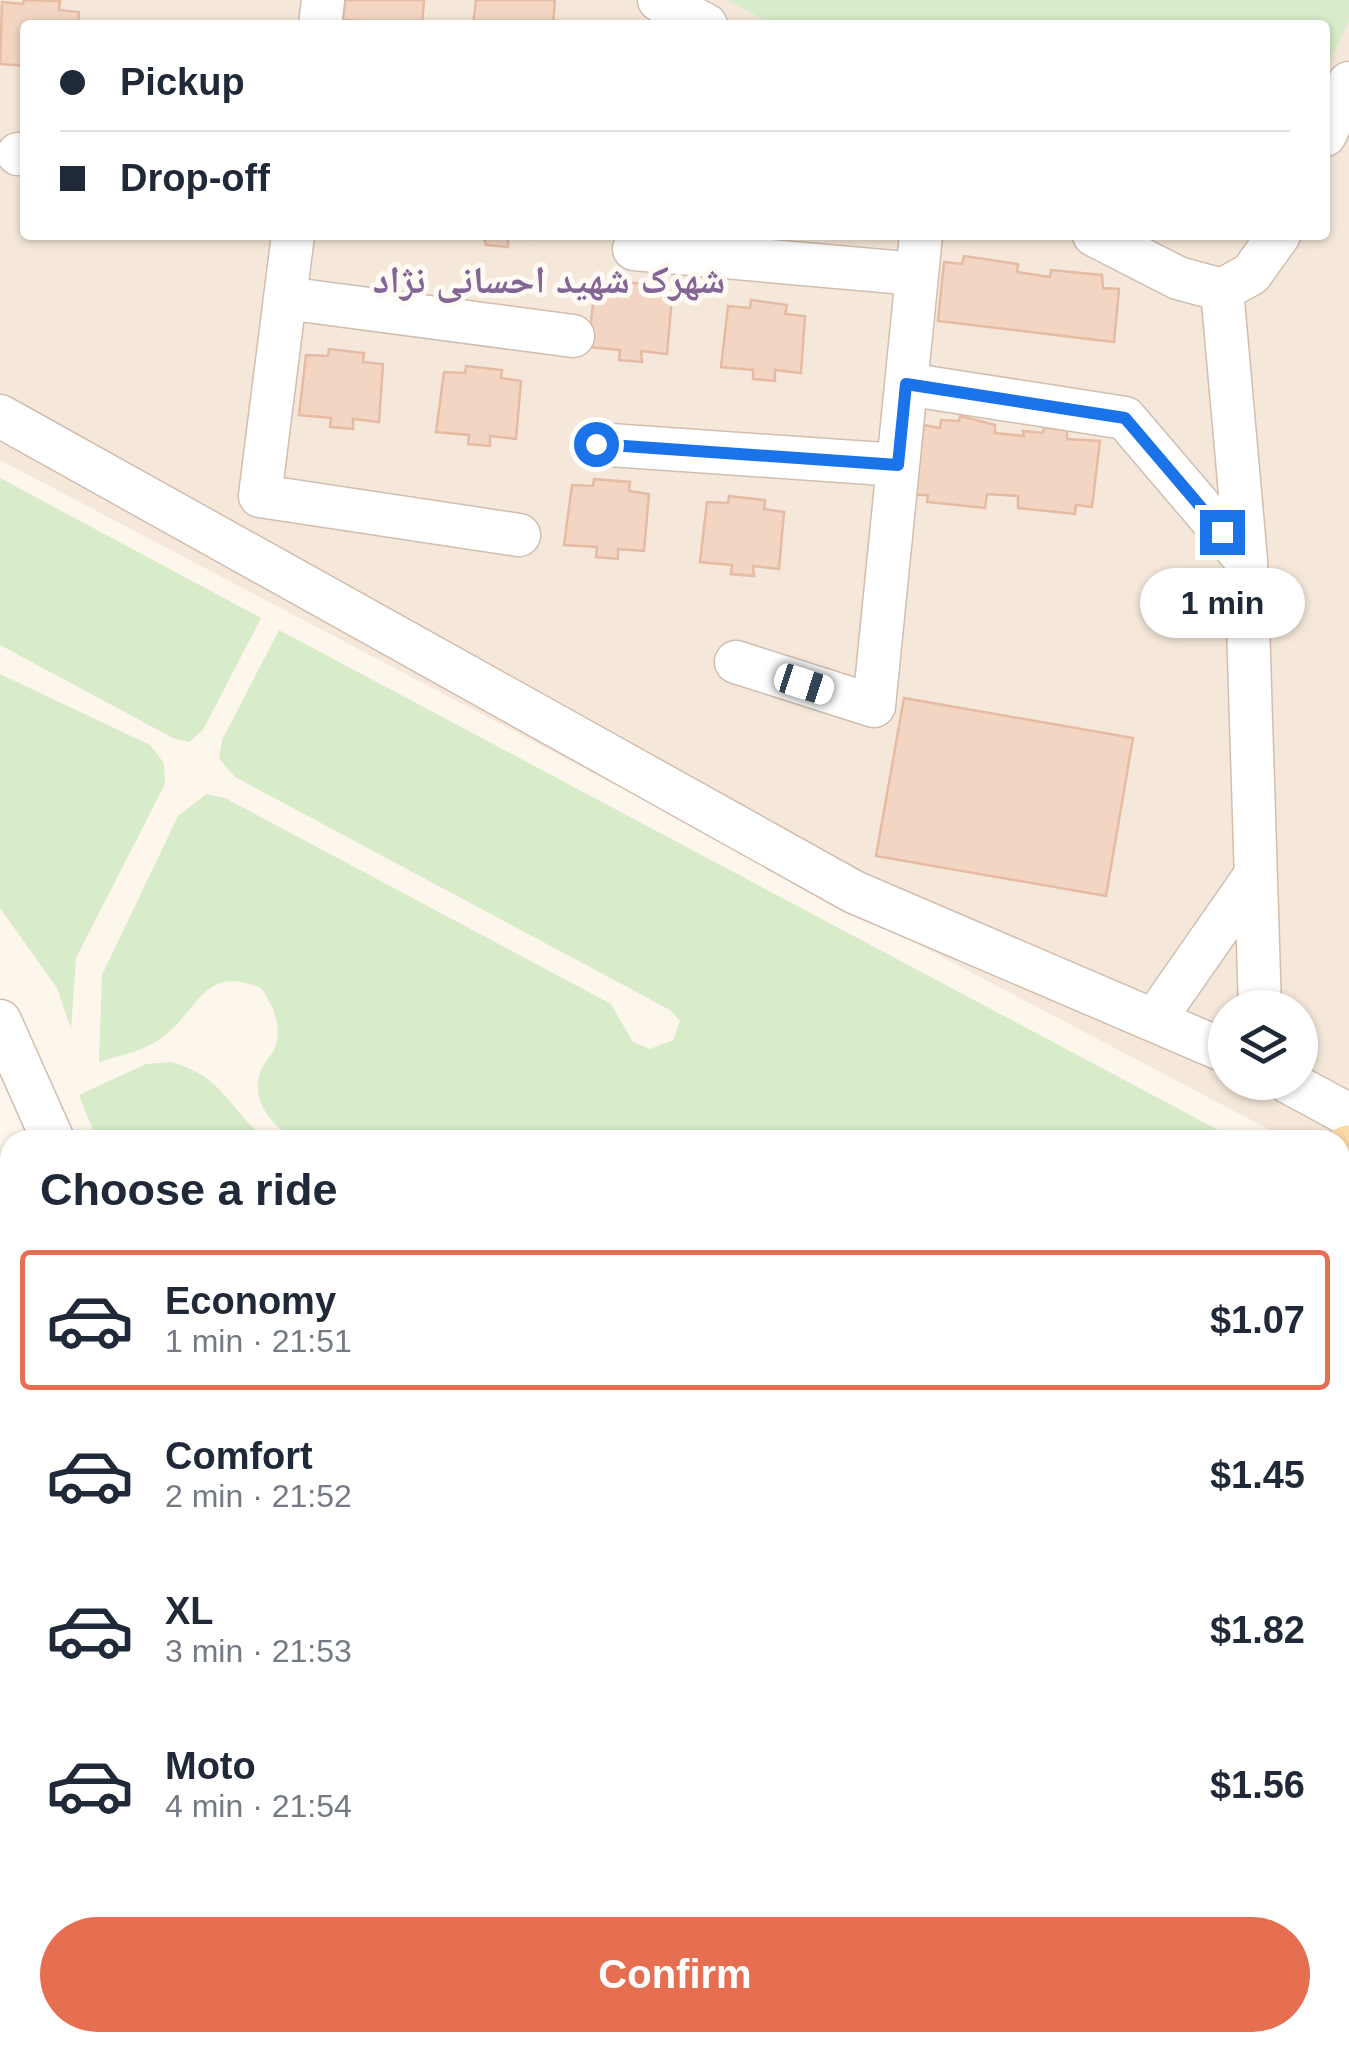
<!DOCTYPE html>
<meta charset="utf-8">
<style>
:root{--surface:#fff;--page:#f6f6f7;--text:#1f2937;--muted:#747a83;--line:#e0e1e3;--accent:#e76f51}
body{margin:0;font-family:Helvetica,"Noto Naskh Arabic",sans-serif;background:var(--page);color:var(--text);height:100vh;display:flex;flex-direction:column;font-size:38px;white-space:nowrap}
*{box-sizing:border-box;margin:0}
p{font-size:32px;color:var(--muted)}
.icon{flex:none;width:55px;height:55px;fill:none;stroke:currentColor;stroke-width:2;stroke-linecap:round;stroke-linejoin:round}
.map{position:relative;flex:1;overflow:hidden}
.panel{position:absolute;left:0px;top:1130px;width:1350px;height:922px;display:flex;flex-direction:column;background:var(--surface);border-radius:30px 30px 0 0;box-shadow:0 2px 8px #0004}
.panel>*{flex:none}
.hud{position:absolute;left:20px;top:20px;width:1310px;height:220px;border-radius:10px;box-shadow:0 2px 8px #0004;display:grid;align-content:center;height:220px;padding:0 40px;background:var(--surface)}
.controls{position:absolute;left:1208px;top:990px;display:grid;gap:20px}
.controls a{display:grid;place-items:center;width:110px;height:110px;border-radius:50%;background:var(--surface);box-shadow:0 2px 8px #0004;font-size:50px}
.end{position:absolute;width:45px;height:45px;margin:-22px;border:12px solid #1a73e8;background:#fff;box-shadow:0 0 0 5px #fff}
.from{border-radius:50%}
.bubble{position:absolute;height:70px;border-radius:35px;background:var(--surface);box-shadow:0 2px 8px #0004;font-size:32px;font-weight:800;line-height:70px;text-align:center}
.car{position:absolute;width:30px;height:60px;margin:-30px -15px;border-radius:12px;box-shadow:0 0 8px 2px #0007;background:linear-gradient(#fff 24%,#345 0 40%,#fff 0 76%,#345 0 86%,#fff 0)}
.hud b{display:flex;align-items:center;gap:35px;height:95px;font-size:38px}
.hud b+b{border-top:2px solid var(--line)}
.hud i{width:25px;height:25px;background:var(--text)}
ul{padding:0;list-style:none}
li{display:flex;align-items:center;gap:30px;height:140px;margin:0 20px 15px;padding:0 20px;border:5px solid transparent;border-radius:10px}
li div{flex:1}
li b{display:block;font-size:38px}
li em{font-style:normal;font-weight:800}
li.active{border-color:var(--accent)}
li>.icon{width:90px;height:90px;stroke-width:1.5}
h2{padding:0 40px;font-size:45px;line-height:120px}
.button{display:flex;gap:20px;margin-top:auto;padding:20px 40px}
.button a{flex:1;height:115px;border-radius:60px;background:var(--accent);color:#fff;font-size:40px;font-weight:800;line-height:115px;text-align:center}
.map>svg:first-child{display:block}
.residential{fill:#f5e8da;fill-rule:evenodd}
.medical{fill:#fbdfe3}
.green{fill:#d8ecc9}
.building{fill:#f3d5c3;stroke:#e6bba3;stroke-width:2.5}
.lines{fill:none;stroke-linecap:round;stroke-linejoin:round}
.minor-casing{stroke:#d1beb0;stroke-width:45}
.major-casing{stroke:#dad1cd;stroke-width:58}
.minor{stroke:#fff;stroke-width:42}
.major{stroke:#fbd9a5;stroke-width:55}
.route{stroke:#1a73e8;stroke-width:12}
.labels{text-anchor:middle;dominant-baseline:central;stroke-width:10;stroke-linejoin:round;paint-order:stroke}
.neighbourhood-label{font-size:38px;font-weight:bold;fill:#846695;stroke:#fffaf3}
</style>
<div class="map">
<svg width="1349" height="2051" viewBox="0 0 1349 2051">
<rect width="100%" height="100%" fill="#fdf6ec"/>
<path class="residential" d="M 0,0 L 1349,0 L 1349,1172 L 1340,1140 L 1289,1140 L 0,460 ZM 25,25 L 1325,25 L 1325,235 L 25,235 ZM 1225,1008 L 1300,1008 L 1300,1082 L 1225,1082 Z
M 1349,1267 L 1349,2051 L 808,2051 L 814,2042 L 1340,2042 L 1340,1280 Z"/>
<path class="medical" d="M 1340,1557 L 1349,1562 L 1349,2051 L 973,2051 L 979,2042 L 1340,2042 Z"/>
<path class="green" d="M 727,0 L 1349,0 L 1349,21 L 1325,73 L 1325,25 L 773,25 Z
M 0,478 L 261,618 L 203,730 L 189,742 L 173,738 L 0,645 Z
M 279,630 L 1237,1140 L 296,1140 C 271,1126 248,1098 262,1068 C 265,1061 272,1055 275,1048 C 283,1026 273,1006 261,988 C 205,965 201,1006 165,1035 C 147,1051 121,1055 99,1062 L 102,975 L 178,816 L 206,794 L 225,798 L 611,1004 L 633,1042 L 650,1049 L 673,1040 L 680,1021 L 670,1010 L 235,777 L 219,759 L 222,740 Z
M 0,674 L 150,745 L 164,763 L 165,784 L 76,958 L 71,1029 L 57,988 L 0,908 Z
M 171,1062 C 225,1076 228,1111 268,1140 L 97,1140 L 79,1095 L 146,1064 Z
M 0,1487 L 10,1493 L 10,1915 L 0,1947 Z
M 102,2042 L 659,2042 L 659,2043 L 653,2051 L 98,2051 Z"/>
<path class="building" d="M 24,0 L 60,1 L 59,10 L 79,12 L 78,25 L 25,25 L 25,66 L 0,64 L 2,2 L 23,4 Z
M 345,0 L 424,0 L 422,25 L 343,20 Z
M 476,0 L 555,0 L 553,25 L 473,25 Z
M 483,235 L 535,235 L 534,239 L 508,236 L 508,247 L 486,245 Z
M 964,256 L 1018,264 L 1017,272 L 1050,277 L 1051,270 L 1102,275 L 1103,288 L 1119,289 L 1114,342 L 938,321 L 944,262 L 962,264 Z
M 617,281 L 653,285 L 652,294 L 672,297 L 667,354 L 641,351 L 642,362 L 619,360 L 620,350 L 588,347 L 595,287 L 616,288 Z
M 751,300 L 787,305 L 785,314 L 805,316 L 801,373 L 775,370 L 775,381 L 753,379 L 753,370 L 721,367 L 728,306 L 750,308 Z
M 329,349 L 364,353 L 363,362 L 383,364 L 379,422 L 353,419 L 353,429 L 330,427 L 331,418 L 299,415 L 306,355 L 328,356 Z
M 466,366 L 502,370 L 501,378 L 521,381 L 516,439 L 490,436 L 490,446 L 468,444 L 469,435 L 436,432 L 444,372 L 465,373 Z
M 960,416 L 995,425 L 995,433 L 1024,436 L 1023,431 L 1043,433 L 1044,428 L 1067,430 L 1067,439 L 1100,441 L 1092,507 L 1076,505 L 1075,514 L 1018,508 L 1018,496 L 987,494 L 985,508 L 927,502 L 928,495 L 915,495 L 924,425 L 940,428 L 941,420 L 959,421 Z
M 594,479 L 630,482 L 629,491 L 649,494 L 644,551 L 618,549 L 618,559 L 596,557 L 597,547 L 564,545 L 572,485 L 593,486 Z
M 729,496 L 765,500 L 764,509 L 784,512 L 779,569 L 753,566 L 754,576 L 731,574 L 732,565 L 700,562 L 707,502 L 728,503 Z
M 904,698 L 1133,738 L 1106,896 L 876,856 Z"/>
<g class="lines">
<g class="minor-casing">
<path id="minor" d="M 659,0 L 706,25
M 320,25 L 323,0
M 1325,135 L 1349,83
M 18,154 L 25,154
M 293,235 L 260,496 L 519,535
M 1094,235 L 1178,278 L 1222,290 L 1251,274 L 1279,235
M 634,249 L 917,274
M 1222,290 L 1246,560
M 285,298 L 573,336
M 906,384 L 1125,418 L 1246,560 L 1260,1008
M 0,416 L 854,892 L 1225,1051
M 596,444 L 898,465
M 736,662 L 874,706 L 921,235
M 1155,1019 L 1254,877
M 0,1021 L 53,1140
M 1288,1082 L 1349,1115
M 0,1183 L 10,1212
M 1340,1799 L 1349,1787
M 0,2036 L 10,2008
M 67,2051 L 70,2042
M 1164,2051 L 1170,2042"/>
</g>
<g class="major-casing">
<path id="major" d="M 1340,1166 L 1349,1153
M 1340,1404 L 1349,1390
M 731,2051 L 737,2042
M 914,2051 L 920,2042"/>
</g>
<use href="#minor" class="minor"/>
<use href="#major" class="major"/>
</g>
<g class="lines">
<path class="route" d="M 596,444 L 898,465 L 906,384 L 1125,418 L 1222,532"/>
</g>
<g class="labels">
<g class="neighbourhood-label">
<text x="549" y="280">شهرک شهید احسانی نژاد</text>
</g>
</g>
</svg>
<div class="controls">
<a><svg class="icon" aria-label="layers" viewBox="0 0 24 24"><path d="M12 4l9 5-9 5-9-5zM3 14l9 5 9-5"/></svg></a>
</div>
<i class="end from" style="left:596px;top:444px"></i>
<i class="end" style="left:1222px;top:532px"></i>
<div class="bubble" style="left:1140px;top:568px;width:165px">1 min</div>
<i class="car" style="left:804px;top:684px;rotate:108deg"></i>
<div class="hud">
<b><i class="from"></i>Pickup</b>
<b><i></i>Drop-off</b>
</div>
<section class="panel">
<h2>Choose a ride</h2>
<ul>
<li class="active"><svg class="icon" aria-label="car" viewBox="0 0 24 24"><path d="M5 17H2v-5l4-1 3-4h7l3 4 3 1v5h-3M9 17h6M6 11h13"/><circle cx="7" cy="17" r="2"/><circle cx="17" cy="17" r="2"/></svg><div><b>Economy</b><p>1 min · 21:51</p></div><em>$1.07</em></li>
<li><svg class="icon" aria-label="car" viewBox="0 0 24 24"><path d="M5 17H2v-5l4-1 3-4h7l3 4 3 1v5h-3M9 17h6M6 11h13"/><circle cx="7" cy="17" r="2"/><circle cx="17" cy="17" r="2"/></svg><div><b>Comfort</b><p>2 min · 21:52</p></div><em>$1.45</em></li>
<li><svg class="icon" aria-label="car" viewBox="0 0 24 24"><path d="M5 17H2v-5l4-1 3-4h7l3 4 3 1v5h-3M9 17h6M6 11h13"/><circle cx="7" cy="17" r="2"/><circle cx="17" cy="17" r="2"/></svg><div><b>XL</b><p>3 min · 21:53</p></div><em>$1.82</em></li>
<li><svg class="icon" aria-label="car" viewBox="0 0 24 24"><path d="M5 17H2v-5l4-1 3-4h7l3 4 3 1v5h-3M9 17h6M6 11h13"/><circle cx="7" cy="17" r="2"/><circle cx="17" cy="17" r="2"/></svg><div><b>Moto</b><p>4 min · 21:54</p></div><em>$1.56</em></li>
</ul>
<div class="button"><a>Confirm</a></div>
</section>
</div>
